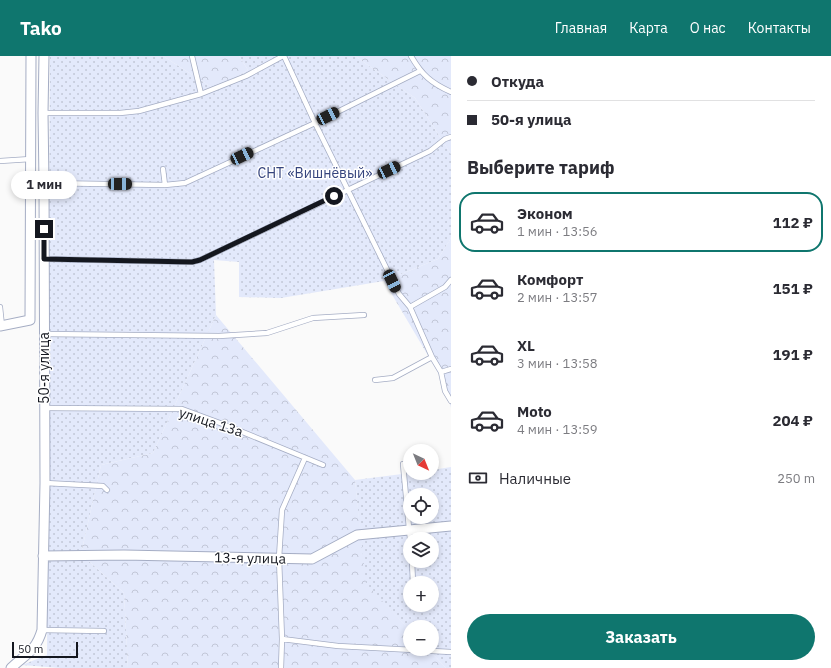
<!DOCTYPE html>
<html lang="ru">
<meta charset="utf-8">
<style>
:root{--surface:#fff;--page:#f7f7f7;--text:#2b2b33;--muted:#7c7c81;--line:#e1e1e2;--accent:#0f766e}
body{margin:0;font-family:"IBM Plex Sans",sans-serif;background:var(--page);color:var(--text);height:100vh;display:flex;flex-direction:column;font-size:15px;white-space:nowrap}
*{box-sizing:border-box;margin:0}
p{font-size:13px;color:var(--muted)}
.icon{flex:none;width:22px;height:22px;fill:none;stroke:currentColor;stroke-width:2;stroke-linecap:round;stroke-linejoin:round}
.map{position:relative;flex:1;overflow:hidden}
.details{display:flex;flex-direction:column;background:var(--surface);width:380px}
.details>*{flex:none}
.top-card{display:grid;align-content:center;height:88px;padding:0 16px;background:var(--surface)}
.needle{width:26px;rotate:137deg}
.tools{position:absolute;left:403px;top:388px;display:grid;gap:8px}
.tools a{display:grid;place-items:center;width:36px;height:36px;border-radius:50%;background:var(--surface);box-shadow:0 2px 6px #0003;font-size:20px}
.scale{position:absolute;left:12px;bottom:10px;width:66px;box-sizing:border-box;padding-left:4px;border:2px solid #14171f;border-top:0;font-size:11px;line-height:14px;white-space:nowrap;color:#14171f;-webkit-text-stroke:3px #fff;paint-order:stroke}
.end{position:absolute;width:18px;height:18px;margin:-9px;border:5px solid #14171f;background:#fff;box-shadow:0 0 0 2px #fff}
.from{border-radius:50%}
.bubble{position:absolute;height:28px;border-radius:14px;background:var(--surface);box-shadow:0 2px 6px #0003;font-size:13px;font-weight:800;line-height:28px;text-align:center}
.car{position:absolute;width:12px;height:24px;margin:-12px -6px;border-radius:5px;box-shadow:0 0 3px 1px #0007;background:linear-gradient(#222 24%,#8ab4d8 0 40%,#222 0 76%,#8ab4d8 0 86%,#222 0)}
.top-card b{display:flex;align-items:center;gap:14px;height:38px;font-size:15px}
.top-card b+b{border-top:1px solid var(--line)}
.top-card i{width:10px;height:10px;background:var(--text)}
ul{padding:0;list-style:none}
li{display:flex;align-items:center;gap:12px;height:60px;margin:0 8px 6px;padding:0 8px;border:2px solid transparent;border-radius:16px}
li div{flex:1}
li b{display:block;font-size:15px}
li em{font-style:normal;font-weight:800}
li.current{border-color:var(--accent)}
li>.icon{width:36px;height:36px;stroke-width:1.5}
h2{padding:0 16px;font-size:18px;line-height:48px}
.pay{display:flex;align-items:center;gap:10px;height:44px;padding:0 16px;font-size:15px}
.pay p{margin-inline-start:auto}
.button{display:flex;gap:8px;margin-top:auto;padding:8px 16px}
.button a{flex:1;height:46px;border-radius:24px;background:var(--accent);color:#fff;font-size:16px;font-weight:800;line-height:46px;text-align:center}
header{display:flex;align-items:center;gap:24px;box-sizing:border-box;height:56px;padding:0 20px;background:var(--accent);color:#fff}
header strong{font-size:19px}
nav{display:flex;gap:22px;margin-inline-start:auto;font-size:14px}
main{display:flex;flex:1;min-height:0}
.map>svg:first-child{display:block}
.grass{fill:url(#grass-dots);fill-rule:evenodd}
.forest{fill:url(#forest-crowns)}
.lines{fill:none;stroke-linecap:round;stroke-linejoin:round}
.lane-casing{stroke:#a5adc4;stroke-width:6}
.street-casing{stroke:#a5adc4;stroke-width:11}
.lane{stroke:#fff;stroke-width:4.5}
.street{stroke:#fff;stroke-width:9}
.route{stroke:#14171f;stroke-width:5}
.labels{text-anchor:middle;dominant-baseline:central;stroke-width:3;stroke-linejoin:round;paint-order:stroke}
.park-label{font-size:14px;fill:#35447d;stroke:#fff}
.street-label{font-size:14px;fill:#14171f;stroke:#fff}
</style>
<header>
<strong>Tako</strong>
<nav><a>Главная</a><a>Карта</a><a>О нас</a><a>Контакты</a></nav>
</header>
<main>
<div class="map">
<svg width="451" height="612" viewBox="0 0 451 612">
<defs>
<pattern id="grass-dots" width="8" height="8" patternUnits="userSpaceOnUse"><rect width="8" height="8" fill="#e3e9fb"/><path d="M2 2h.1M6 6h.1" fill="none" stroke="#c2c7d7" stroke-width="1.8" stroke-linecap="round"/></pattern>
<pattern id="forest-crowns" width="20" height="18" patternUnits="userSpaceOnUse"><rect width="20" height="18" fill="#e3e9fb"/><path d="M2 6a3 3 0 1 1 6 0M12 15a3 3 0 1 1 6 0" fill="none" stroke="#c2c7d7"/></pattern>
</defs>
<rect width="100%" height="100%" fill="#fafafa"/>
<path class="grass" d="M 50,0 L 163,0 L 216,34 L 248,14 L 239,0 L 355,0 L 415,42 L 451,98 L 451,182 L 438,203 L 384,225 L 281,242 L 239,241 L 239,206 L 214,204 L 216,259 L 153,397 L 101,409 L 81,498 L 124,537 L 128,612 L 60,612 L 22,609 L 47,599 Z
M 451,411 L 451,612 L 446,612 L 428,593 L 432,593 L 432,571 L 410,571 L 410,574 L 365,528 L 355,424 L 410,417 L 432,417 L 432,414 ZM 410,439 L 432,439 L 432,461 L 410,461 ZM 410,483 L 432,483 L 432,505 L 410,505 ZM 410,527 L 432,527 L 432,549 L 410,549 Z"/>
<path class="forest" d="M 163,0 L 239,0 L 248,14 L 216,34 Z
M 355,0 L 451,0 L 451,98 L 415,42 Z
M 451,182 L 451,352 L 446,330 L 384,225 L 438,203 Z
M 216,259 L 355,424 L 366,528 L 410,574 L 410,593 L 428,593 L 446,612 L 128,612 L 124,537 L 81,498 L 101,409 L 153,397 Z"/>
<g class="lines">
<g class="lane-casing">
<path id="lane" d="M 192,0 L 201,38
M 284,0 L 315,67 L 399,238 L 410,251 L 432,301 L 441,316 L 445,335 L 451,345
M 411,0 C 422,19 431,27 451,36
M 43,57 L 120,57 L 139,55 L 201,38 L 246,20 L 283,0
M 0,105 L 31,103
M 163,113 L 165,129
M 44,127 L 165,129 L 185,127 L 315,67 L 420,15
M 44,203 L 192,206 L 200,204 L 430,95 L 445,83 L 451,81
M 0,251 L 2,270
M 410,251 L 445,231 L 451,224
M 44,278 L 219,280 L 267,277 L 313,262 L 364,259
M 441,316 L 451,313
M 375,324 L 393,322 L 432,301
M 44,352 L 182,353 L 228,370 L 323,409
M 403,408 L 410,483
M 45,427 L 103,430 L 107,434
M 412,505 L 413,527
M 42,574 L 104,575
M 282,583 L 338,590 L 451,596
M 281,612 L 282,583 L 279,502 L 282,454 L 305,402"/>
</g>
<g class="street-casing">
<path id="street" d="M 0,270 L 30,264 L 31,0
M 43,500 L 124,499 L 312,503 L 357,479 L 451,470
M 11,612 C 26,598 36,595 42,574 L 45,427 L 44,127 L 43,57 L 44,0"/>
</g>
<use href="#lane" class="lane"/>
<use href="#street" class="street"/>
</g>
<g class="lines">
<path class="route" d="M 44,173 L 44,203 L 192,206 L 200,204 L 334,140"/>
</g>
<g class="labels">
<g class="park-label">
<text x="315" y="117">СНТ «Вишнёвый»</text>
</g>
<g class="street-label">
<text transform="translate(44 312) rotate(-90)">50-я улица</text>
<text transform="translate(211 366) rotate(18)">улица 13а</text>
<text transform="translate(250 502) rotate(1)">13-я улица</text>
</g>
</g>
</svg>
<div class="tools">
<a><svg class="needle" viewBox="-14 -14 28 28"><path d="M0-13l5 13h-10z" fill="#e53935"/><path d="M0 13l5-13h-10z" fill="#7c7c81"/></svg></a>
<a><svg class="icon" aria-label="locate" viewBox="0 0 24 24"><circle cx="12" cy="12" r="6"/><path d="M12 2v4M12 18v4M2 12h4M18 12h4"/></svg></a>
<a><svg class="icon" aria-label="layers" viewBox="0 0 24 24"><path d="M12 4l9 5-9 5-9-5zM3 14l9 5 9-5"/></svg></a>
<a>+</a>
<a>−</a>
</div>
<div class="scale">50 m</div>
<i class="end from" style="left:334px;top:140px"></i>
<i class="end" style="left:44px;top:173px"></i>
<div class="bubble" style="left:11px;top:115px;width:66px">1 мин</div>
<i class="car" style="left:328px;top:60px;rotate:64deg"></i>
<i class="car" style="left:242px;top:100px;rotate:65deg"></i>
<i class="car" style="left:389px;top:114px;rotate:65deg"></i>
<i class="car" style="left:120px;top:128px;rotate:90deg"></i>
<i class="car" style="left:392px;top:225px;rotate:154deg"></i>
</div>
<section class="details">
<div class="top-card">
<b><i class="from"></i>Откуда</b>
<b><i></i>50-я улица</b>
</div>
<h2>Выберите тариф</h2>
<ul>
<li class="current"><svg class="icon" aria-label="car" viewBox="0 0 24 24"><path d="M5 17H2v-5l4-1 3-4h7l3 4 3 1v5h-3M9 17h6M6 11h13"/><circle cx="7" cy="17" r="2"/><circle cx="17" cy="17" r="2"/></svg><div><b>Эконом</b><p>1 мин · 13:56</p></div><em>112 ₽</em></li>
<li><svg class="icon" aria-label="car" viewBox="0 0 24 24"><path d="M5 17H2v-5l4-1 3-4h7l3 4 3 1v5h-3M9 17h6M6 11h13"/><circle cx="7" cy="17" r="2"/><circle cx="17" cy="17" r="2"/></svg><div><b>Комфорт</b><p>2 мин · 13:57</p></div><em>151 ₽</em></li>
<li><svg class="icon" aria-label="car" viewBox="0 0 24 24"><path d="M5 17H2v-5l4-1 3-4h7l3 4 3 1v5h-3M9 17h6M6 11h13"/><circle cx="7" cy="17" r="2"/><circle cx="17" cy="17" r="2"/></svg><div><b>XL</b><p>3 мин · 13:58</p></div><em>191 ₽</em></li>
<li><svg class="icon" aria-label="car" viewBox="0 0 24 24"><path d="M5 17H2v-5l4-1 3-4h7l3 4 3 1v5h-3M9 17h6M6 11h13"/><circle cx="7" cy="17" r="2"/><circle cx="17" cy="17" r="2"/></svg><div><b>Moto</b><p>4 мин · 13:59</p></div><em>204 ₽</em></li>
</ul>
<div class="pay"><svg class="icon" aria-label="cash" viewBox="0 0 24 24"><path d="M3 7h18v10H3z"/><circle cx="12" cy="12" r="2"/></svg>Наличные<p>250 m</p></div>
<div class="button"><a>Заказать</a></div>
</section>
</main>
